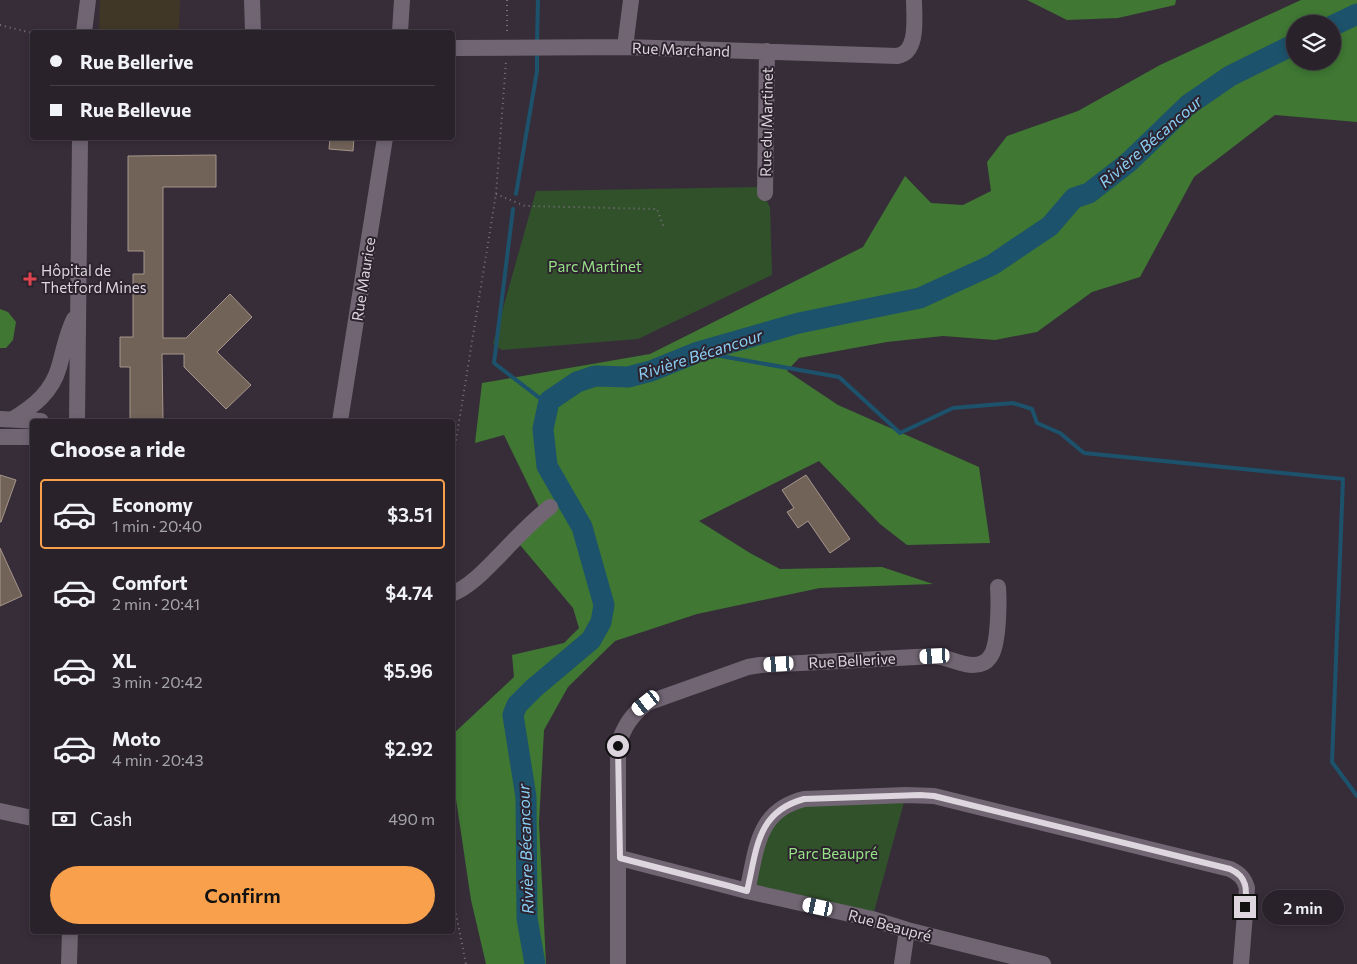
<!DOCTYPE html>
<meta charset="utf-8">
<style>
:root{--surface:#29222b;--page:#312a33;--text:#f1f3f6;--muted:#a5a4a9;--line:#453f47;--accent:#f8a04b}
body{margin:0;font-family:Commissioner,sans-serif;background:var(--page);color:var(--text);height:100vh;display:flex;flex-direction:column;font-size:19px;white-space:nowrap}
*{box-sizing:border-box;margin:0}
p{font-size:16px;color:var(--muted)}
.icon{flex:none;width:28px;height:28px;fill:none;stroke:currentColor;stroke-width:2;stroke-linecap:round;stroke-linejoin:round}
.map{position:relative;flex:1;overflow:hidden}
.drawer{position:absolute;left:30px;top:419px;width:425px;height:515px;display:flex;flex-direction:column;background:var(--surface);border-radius:5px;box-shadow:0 2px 8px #0003,0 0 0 1px var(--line)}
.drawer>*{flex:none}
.top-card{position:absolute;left:30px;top:30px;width:425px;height:110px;border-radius:5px;box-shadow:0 2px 8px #0003,0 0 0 1px var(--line);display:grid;align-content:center;height:110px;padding:0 20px;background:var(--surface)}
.tools{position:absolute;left:1286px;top:15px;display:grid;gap:10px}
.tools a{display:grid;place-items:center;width:55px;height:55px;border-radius:50%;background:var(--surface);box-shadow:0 2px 8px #0003,0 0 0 1px var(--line);font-size:25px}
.end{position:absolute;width:22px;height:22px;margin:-11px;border:6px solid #ddd6de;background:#111;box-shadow:0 0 0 2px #111}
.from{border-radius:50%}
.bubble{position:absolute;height:35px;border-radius:18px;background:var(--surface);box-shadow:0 2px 8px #0003,0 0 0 1px var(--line);font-size:16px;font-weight:600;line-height:35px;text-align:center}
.car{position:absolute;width:15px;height:30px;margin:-15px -8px;border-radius:6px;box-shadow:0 0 4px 1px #0007;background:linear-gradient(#fff 24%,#345 0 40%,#fff 0 76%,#345 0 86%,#fff 0)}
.top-card b{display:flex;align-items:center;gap:18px;height:48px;font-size:19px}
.top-card b+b{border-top:1px solid var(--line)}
.top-card i{width:12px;height:12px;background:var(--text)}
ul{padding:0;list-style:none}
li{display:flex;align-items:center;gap:15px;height:70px;margin:0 10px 8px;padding:0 10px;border:2px solid transparent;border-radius:5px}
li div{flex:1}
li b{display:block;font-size:19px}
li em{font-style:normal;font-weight:600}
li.current{border-color:var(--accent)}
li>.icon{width:45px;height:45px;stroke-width:1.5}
h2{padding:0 20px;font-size:22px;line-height:60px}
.pay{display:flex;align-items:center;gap:12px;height:55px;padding:0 20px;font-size:19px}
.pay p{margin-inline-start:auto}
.button{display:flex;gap:10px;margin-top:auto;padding:10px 20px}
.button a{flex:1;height:58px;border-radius:30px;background:var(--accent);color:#111;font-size:20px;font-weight:600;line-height:58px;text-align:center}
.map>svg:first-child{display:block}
.commercial{fill:#413727}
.green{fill:#31512b}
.forest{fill:#3f7733;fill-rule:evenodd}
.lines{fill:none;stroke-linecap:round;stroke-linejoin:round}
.stream{stroke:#1c526b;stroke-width:4}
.river{stroke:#1c526b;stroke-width:21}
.building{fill:#726359;stroke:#a5958a}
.path{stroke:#7b727c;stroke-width:2;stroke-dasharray:1 4;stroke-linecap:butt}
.minor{stroke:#716573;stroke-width:16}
.route{stroke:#ddd6de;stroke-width:6}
.health-dot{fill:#e0444e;stroke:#2d232e;stroke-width:2}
.labels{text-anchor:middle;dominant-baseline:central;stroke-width:4;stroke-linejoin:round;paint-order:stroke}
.street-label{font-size:15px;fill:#ddd6de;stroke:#2d232e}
.park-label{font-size:15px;fill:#97e487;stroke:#2d232e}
.poi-label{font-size:15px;fill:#ddd6de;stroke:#2d232e;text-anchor:start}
.water-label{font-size:16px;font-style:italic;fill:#8acff5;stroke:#2d232e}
</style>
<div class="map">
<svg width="1357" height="964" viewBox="0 0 1357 964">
<rect width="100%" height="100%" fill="#372d39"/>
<path class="commercial" d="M 100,0 L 180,0 L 179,32 L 99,32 Z"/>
<path class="green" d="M 759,187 L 770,207 L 772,275 L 638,339 L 502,350 L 493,344 L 536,191 Z
M 906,795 L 872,919 L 747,891 L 779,809 Z"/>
<path class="forest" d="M 1027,0 L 1176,0 L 1175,5 L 1118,18 L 1067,20 Z
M 1301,0 L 1357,0 L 1357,122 L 1275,115 L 1194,177 L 1140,277 L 1092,292 L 1037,332 L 995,340 L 943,336 L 887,342 L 799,358 L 787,371 L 838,405 L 979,467 L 990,543 L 907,545 L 880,524 L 819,461 L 699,521 L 750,553 L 780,569 L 882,567 L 933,584 L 820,588 L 697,614 L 615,641 L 568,687 L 544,730 L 539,823 L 546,964 L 486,964 L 471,900 L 453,779 L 452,735 L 514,677 L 512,655 L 564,643 L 579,628 L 573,608 L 515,539 L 542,513 L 504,435 L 475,443 L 482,383 L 650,354 L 863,247 L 905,176 L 931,203 L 963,205 L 991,191 L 987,162 L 1007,136 L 1078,111 L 1160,65 ZM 1295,24 L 1332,24 L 1332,61 L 1295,61 Z
M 0,309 L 8,312 L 16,322 L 13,340 L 6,348 L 0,348 Z"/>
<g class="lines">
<path class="stream" d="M 537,43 L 538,0
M 516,194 L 537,71 L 537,52
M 513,209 L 494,363 L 541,399 L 549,401
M 698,352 L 839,377 L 900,433 L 953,408 L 1013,403 L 1032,409 L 1037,423 L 1060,433 L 1084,453 L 1343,479 L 1332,762 L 1357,796"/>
<path class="river" d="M 1332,26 L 1357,14
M 535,964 L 527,918 L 526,797 L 513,715 L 517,705 L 534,688 L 591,640 L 601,622 L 604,605 L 582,527 L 547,466 L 543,429 L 549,401 L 577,382 L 595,376 L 628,377 L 651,371 L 698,352 L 799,323 L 920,298 L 992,265 L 1050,226 L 1074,198 L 1089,193 L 1129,162 L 1188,105 L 1230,76 L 1295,44"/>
</g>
<path class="building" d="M 330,138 L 354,138 L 353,151 L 329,149 Z
M 216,155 L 216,187 L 163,187 L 163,338 L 186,338 L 230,294 L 252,317 L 217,352 L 251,385 L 226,409 L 184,367 L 184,354 L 162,354 L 163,421 L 130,421 L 130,367 L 120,367 L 120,337 L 133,337 L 133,274 L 144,274 L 144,251 L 128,251 L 128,156 Z
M 0,475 L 16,480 L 1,522 L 0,522 Z
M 806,475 L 850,539 L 830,553 L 808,521 L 798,528 L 787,512 L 794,508 L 782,490 Z
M 0,548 L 22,596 L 0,606 Z"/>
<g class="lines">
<path class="path" d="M 507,0 L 507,34
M 0,25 L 32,33
M 496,194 L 525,206 L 657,209 L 664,228
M 452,465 L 496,194 L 506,61
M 452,894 L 466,964"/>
<path class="minor" d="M 252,0 L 253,32
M 84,32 L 88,0
M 400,32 L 402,0
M 625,47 L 631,0
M 452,48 L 625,47 L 897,56 C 919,53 914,17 914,0
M 765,193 L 767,51
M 0,419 L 41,421
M 13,419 C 34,406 52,392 59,367 C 64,350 66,335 74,319
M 77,421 L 80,138
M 340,421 L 385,138
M 0,437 L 32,437
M 452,594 C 471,586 486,569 500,555 C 516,538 532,521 550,507
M 0,811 L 32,818
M 620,858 L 747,891 L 872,919 L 907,930 L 1043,964
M 747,891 C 757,850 756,811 804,799 L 906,795 L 934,796 L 1230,869 C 1240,874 1244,878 1247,888 L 1241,964
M 69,964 L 70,931
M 618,964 L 618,746 C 623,728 631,715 647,703 L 748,667 L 760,665 L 935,656 C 948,657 960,665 973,665 C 979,665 986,663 990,657 C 999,646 999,602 998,587
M 902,964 L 907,930"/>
</g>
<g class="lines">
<path class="route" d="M 618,746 L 620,858 L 729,886 L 747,891 C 757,850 756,812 804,799 L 920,795 L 934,796 L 1230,869 C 1248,877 1247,890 1245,907"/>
</g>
<path class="health-dot" d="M27.5 271.5h5v5h5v5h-5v5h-5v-5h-5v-5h5z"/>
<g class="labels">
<g class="street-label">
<text transform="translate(681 49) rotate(2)">Rue Marchand</text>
<text transform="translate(766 122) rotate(-89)">Rue du Martinet</text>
<text transform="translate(363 279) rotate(-81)">Rue Maurice</text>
<text transform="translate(852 660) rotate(-3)">Rue Bellerive</text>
<text transform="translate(890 925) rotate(15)">Rue Beaupré</text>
</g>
<g class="park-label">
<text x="595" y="266">Parc Martinet</text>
<text x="833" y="853">Parc Beaupré</text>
</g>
<g class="poi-label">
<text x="41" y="270">Hôpital de<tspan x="41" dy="17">Thetford Mines</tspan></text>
</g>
<g class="water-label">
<text transform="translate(1150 141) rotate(-41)">Rivière Bécancour</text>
<text transform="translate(700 354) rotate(-18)">Rivière Bécancour</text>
<text transform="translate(525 849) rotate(-92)">Rivière Bécancour</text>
</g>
</g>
</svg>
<div class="tools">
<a><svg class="icon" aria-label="layers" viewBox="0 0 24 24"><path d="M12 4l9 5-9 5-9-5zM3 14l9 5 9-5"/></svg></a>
</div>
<i class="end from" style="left:618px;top:746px"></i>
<i class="end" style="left:1245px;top:907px"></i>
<div class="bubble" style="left:1262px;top:890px;width:82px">2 min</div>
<i class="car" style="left:935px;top:656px;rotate:267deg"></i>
<i class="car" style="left:779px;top:664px;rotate:267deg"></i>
<i class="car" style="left:646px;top:703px;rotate:232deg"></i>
<i class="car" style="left:818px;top:907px;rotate:282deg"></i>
<div class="top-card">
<b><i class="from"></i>Rue Bellerive</b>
<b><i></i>Rue Bellevue</b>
</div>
<section class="drawer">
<h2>Choose a ride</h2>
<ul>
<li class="current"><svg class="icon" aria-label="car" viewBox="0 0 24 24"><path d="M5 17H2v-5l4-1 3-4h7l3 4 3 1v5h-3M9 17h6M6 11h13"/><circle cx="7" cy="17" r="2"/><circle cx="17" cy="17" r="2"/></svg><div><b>Economy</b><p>1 min · 20:40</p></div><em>$3.51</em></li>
<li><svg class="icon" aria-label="car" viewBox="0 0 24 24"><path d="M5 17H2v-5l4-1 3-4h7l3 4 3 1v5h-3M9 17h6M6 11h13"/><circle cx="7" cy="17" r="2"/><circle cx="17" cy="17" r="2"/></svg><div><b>Comfort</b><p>2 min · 20:41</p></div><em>$4.74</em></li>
<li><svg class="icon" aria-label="car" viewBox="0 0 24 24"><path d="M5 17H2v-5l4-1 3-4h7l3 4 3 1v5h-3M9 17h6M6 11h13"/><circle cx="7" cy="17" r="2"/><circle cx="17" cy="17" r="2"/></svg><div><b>XL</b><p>3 min · 20:42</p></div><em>$5.96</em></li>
<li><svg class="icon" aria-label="car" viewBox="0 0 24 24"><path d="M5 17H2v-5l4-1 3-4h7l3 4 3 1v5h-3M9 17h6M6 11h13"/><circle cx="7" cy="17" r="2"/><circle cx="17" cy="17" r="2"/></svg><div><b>Moto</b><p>4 min · 20:43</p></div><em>$2.92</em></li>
</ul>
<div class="pay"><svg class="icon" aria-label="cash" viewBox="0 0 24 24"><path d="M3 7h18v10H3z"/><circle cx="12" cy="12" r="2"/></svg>Cash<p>490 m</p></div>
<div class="button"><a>Confirm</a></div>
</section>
</div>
